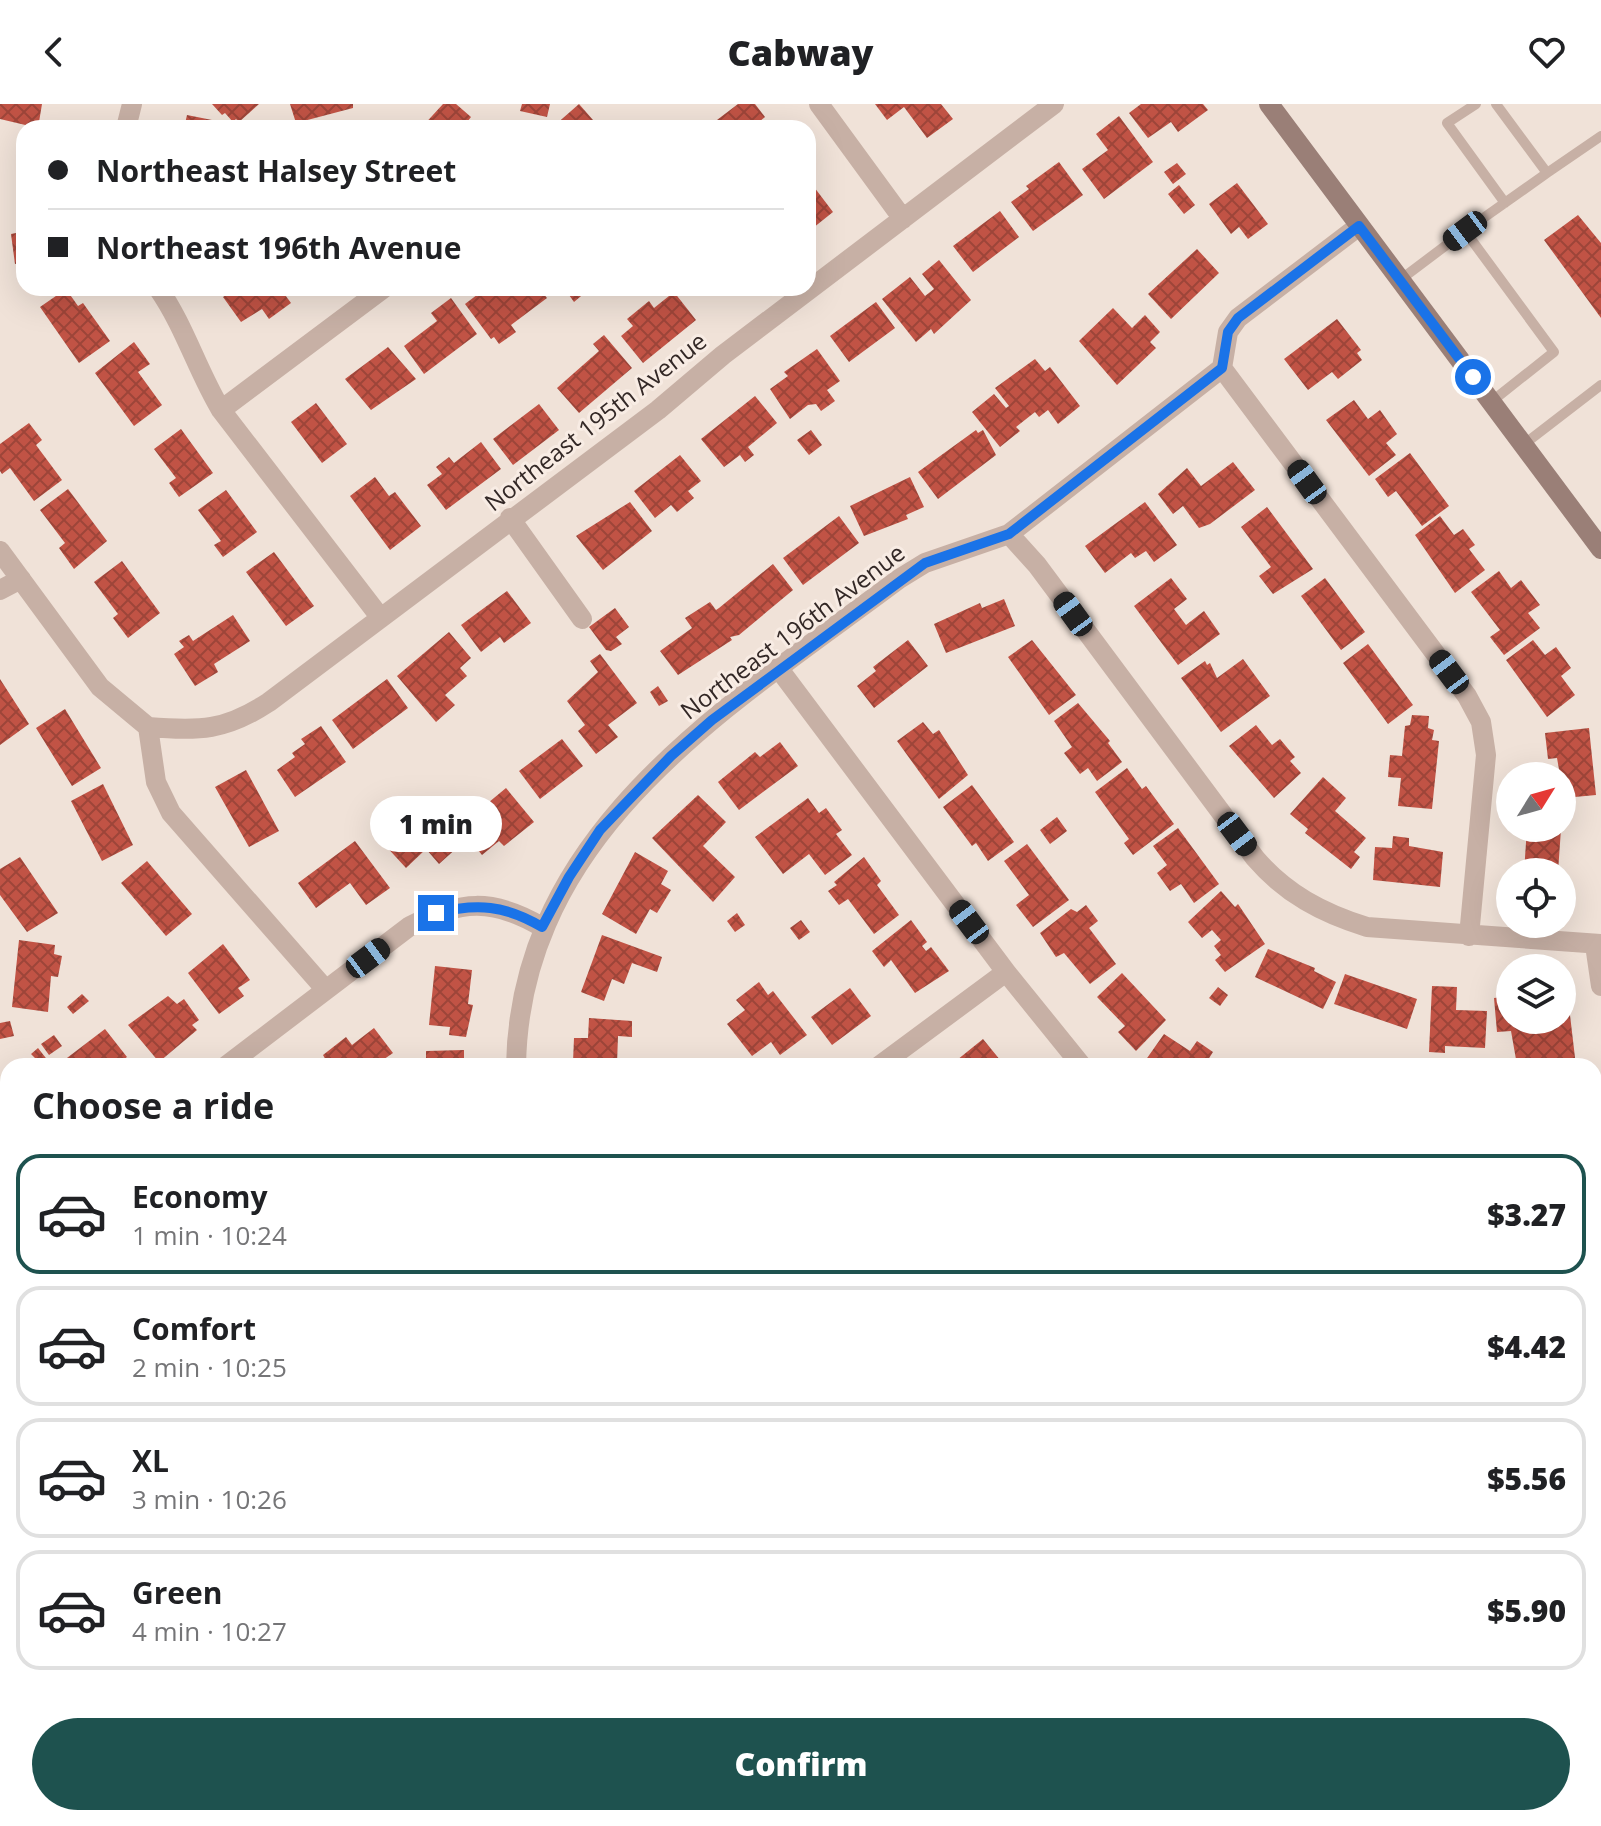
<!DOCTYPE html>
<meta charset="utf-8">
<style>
:root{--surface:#fff;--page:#f6f6f6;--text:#202124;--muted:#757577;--line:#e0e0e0;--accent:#1e524f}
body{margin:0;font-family:"Open Sans",sans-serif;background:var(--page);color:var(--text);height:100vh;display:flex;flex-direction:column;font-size:30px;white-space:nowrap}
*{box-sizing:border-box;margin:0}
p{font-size:26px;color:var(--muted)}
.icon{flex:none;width:44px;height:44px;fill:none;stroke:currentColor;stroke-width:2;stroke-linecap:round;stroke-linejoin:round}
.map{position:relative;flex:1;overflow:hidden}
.side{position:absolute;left:0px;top:954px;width:1602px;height:768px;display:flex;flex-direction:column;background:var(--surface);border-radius:24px 24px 0 0;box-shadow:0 8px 32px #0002}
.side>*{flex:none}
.hud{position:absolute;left:16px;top:16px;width:800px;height:176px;border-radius:24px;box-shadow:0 8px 32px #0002;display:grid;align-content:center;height:176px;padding:0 32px;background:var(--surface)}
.needle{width:52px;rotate:53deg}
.controls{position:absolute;left:1496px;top:658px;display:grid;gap:16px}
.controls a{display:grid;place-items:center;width:80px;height:80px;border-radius:50%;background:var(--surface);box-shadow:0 8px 32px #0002;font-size:40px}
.end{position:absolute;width:36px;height:36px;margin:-18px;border:10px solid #1a73e8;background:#fff;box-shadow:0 0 0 4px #fff}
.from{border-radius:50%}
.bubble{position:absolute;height:56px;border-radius:28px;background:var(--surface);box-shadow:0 8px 32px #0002;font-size:26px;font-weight:800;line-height:56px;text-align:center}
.car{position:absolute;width:24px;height:48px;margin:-24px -12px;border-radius:10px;box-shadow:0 0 6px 2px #0007;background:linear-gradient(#222 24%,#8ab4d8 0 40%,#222 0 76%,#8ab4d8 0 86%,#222 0)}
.hud b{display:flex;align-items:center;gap:28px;height:76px;font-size:30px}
.hud b+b{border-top:2px solid var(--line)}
.hud i{width:20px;height:20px;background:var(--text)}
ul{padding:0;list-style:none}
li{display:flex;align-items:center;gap:24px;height:120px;margin:0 16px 12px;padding:0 16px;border:4px solid var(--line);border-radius:24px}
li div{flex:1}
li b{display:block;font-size:30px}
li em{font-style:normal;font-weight:800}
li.active{border-color:var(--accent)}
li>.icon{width:72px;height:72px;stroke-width:1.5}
h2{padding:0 32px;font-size:36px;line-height:96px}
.cta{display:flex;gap:16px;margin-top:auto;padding:16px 32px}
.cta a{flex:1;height:92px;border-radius:48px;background:var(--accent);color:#fff;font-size:32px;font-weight:800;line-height:92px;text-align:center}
header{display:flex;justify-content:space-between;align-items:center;height:104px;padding:0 32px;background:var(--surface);font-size:36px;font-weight:800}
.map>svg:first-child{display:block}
.building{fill:url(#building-cross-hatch)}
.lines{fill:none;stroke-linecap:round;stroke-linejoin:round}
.lane{stroke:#c7b0a5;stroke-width:10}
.street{stroke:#c7b0a5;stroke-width:20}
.secondary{stroke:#9a7f77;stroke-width:20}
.route{stroke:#1a73e8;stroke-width:10}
.labels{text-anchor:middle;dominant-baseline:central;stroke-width:6;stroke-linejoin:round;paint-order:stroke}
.street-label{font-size:24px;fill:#332826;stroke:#f8ece4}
</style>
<header><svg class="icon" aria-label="back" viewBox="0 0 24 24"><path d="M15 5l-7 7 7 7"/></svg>Cabway<svg class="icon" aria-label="heart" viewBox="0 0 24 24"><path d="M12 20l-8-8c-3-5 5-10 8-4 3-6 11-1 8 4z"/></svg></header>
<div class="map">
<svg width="1601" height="1722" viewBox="0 0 1601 1722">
<defs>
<pattern id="building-cross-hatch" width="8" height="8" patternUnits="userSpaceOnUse" patternTransform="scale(2)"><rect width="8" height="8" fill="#c15345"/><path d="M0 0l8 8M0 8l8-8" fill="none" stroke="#9d4539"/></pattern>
</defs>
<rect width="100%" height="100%" fill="#f0e2d8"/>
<path class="building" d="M 0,0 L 42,0 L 38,24 L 0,15 Z
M 212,0 L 259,0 L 239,18 L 236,15 L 233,18 L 225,9 L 222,11 Z
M 290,0 L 353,0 L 353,4 L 296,19 Z
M 443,0 L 456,0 L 471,13 L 464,22 L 466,24 L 421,24 Z
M 522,0 L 550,0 L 547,13 L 520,7 Z
M 579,0 L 600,24 L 556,24 L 554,22 Z
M 738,0 L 755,0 L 765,13 L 759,18 L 763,24 L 717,24 L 713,19 Z
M 875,0 L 941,0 L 953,15 L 927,34 L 904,3 L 887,16 Z
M 1141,0 L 1203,0 L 1208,6 L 1178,28 L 1171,18 L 1148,34 L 1129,9 Z
M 187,11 L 217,17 L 215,24 L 184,24 Z
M 1119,12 L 1153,58 L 1104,95 L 1082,65 L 1108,46 L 1096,30 Z
M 1059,58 L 1083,91 L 1033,127 L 1011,98 L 1029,85 L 1026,82 Z
M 1177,59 L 1186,70 L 1173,80 L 1164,68 Z
M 811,79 L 833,108 L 813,124 L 816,127 L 808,134 L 808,81 Z
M 1237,79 L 1268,120 L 1248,135 L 1239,123 L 1231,130 L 1209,100 Z
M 1179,81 L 1195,101 L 1184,110 L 1168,90 Z
M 1000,107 L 1019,133 L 973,168 L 953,142 Z
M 1578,111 L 1601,139 L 1601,214 L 1544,136 Z
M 19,114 L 24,114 L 24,159 L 15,160 L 11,130 L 21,128 Z
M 1197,145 L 1219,169 L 1171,215 L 1148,190 Z
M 939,156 L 971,196 L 934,230 L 931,225 L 916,238 L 882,195 L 910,173 L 925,192 L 934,185 L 922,170 Z
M 236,184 L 280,184 L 291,199 L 269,215 L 262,205 L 241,218 L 223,193 Z
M 486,184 L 492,192 L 502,184 L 539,184 L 547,194 L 511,221 L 516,228 L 499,240 L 494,233 L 491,235 L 465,200 Z
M 564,184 L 584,184 L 587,187 L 574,198 Z
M 66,185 L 78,202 L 83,199 L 110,237 L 79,259 L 40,203 Z
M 674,188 L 696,216 L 643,259 L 621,232 L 633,222 L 627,215 L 649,197 L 654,204 Z
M 451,194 L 477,230 L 424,270 L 404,242 L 437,217 L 431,209 Z
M 876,198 L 895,224 L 849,258 L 830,232 Z
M 1113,204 L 1132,224 L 1145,211 L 1160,228 L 1150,238 L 1156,244 L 1117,281 L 1079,237 Z
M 1337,215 L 1361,246 L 1357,249 L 1362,256 L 1338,275 L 1332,268 L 1308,286 L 1284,255 Z
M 604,231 L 632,264 L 579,309 L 557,284 L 599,247 L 593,240 Z
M 134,238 L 150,260 L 138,268 L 162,301 L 134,322 L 95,269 Z
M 388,243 L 416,275 L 371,306 L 345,275 Z
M 817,245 L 840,277 L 827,286 L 835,297 L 821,307 L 816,300 L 808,301 L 790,315 L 770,285 L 788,272 L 784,268 Z
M 1035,255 L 1045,267 L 1050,263 L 1080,302 L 1058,320 L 1048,306 L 1039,313 L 1035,308 L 1016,323 L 1020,327 L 1000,343 L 972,308 L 994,290 L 1006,304 L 1009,302 L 995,284 Z
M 755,292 L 777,319 L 748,343 L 754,351 L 745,358 L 740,351 L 724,363 L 701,335 Z
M 1354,296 L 1368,315 L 1380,306 L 1397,330 L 1386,339 L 1396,351 L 1369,372 L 1326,316 Z
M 316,299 L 347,340 L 322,359 L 291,318 Z
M 539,300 L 559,326 L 513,361 L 493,335 Z
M 29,319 L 42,336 L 36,341 L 62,376 L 34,397 L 10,364 L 2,370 L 0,367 L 0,340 Z
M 181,325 L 213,369 L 179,393 L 169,379 L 176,374 L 154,345 Z
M 811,326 L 822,341 L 809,351 L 797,336 Z
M 976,326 L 978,329 L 983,326 L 996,351 L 938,395 L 918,368 Z
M 481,338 L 501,365 L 446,406 L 427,381 L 442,370 L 436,363 L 449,353 L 454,359 Z
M 1410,349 L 1449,402 L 1422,422 L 1396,387 L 1388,393 L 1375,375 Z
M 680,351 L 701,377 L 688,387 L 694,394 L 677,408 L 671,401 L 655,414 L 634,387 Z
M 1233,358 L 1255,386 L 1210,420 L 1199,424 L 1183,402 L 1173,410 L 1158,390 L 1187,364 L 1201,382 Z
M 375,373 L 389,392 L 395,388 L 421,422 L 390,446 L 350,392 Z
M 910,373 L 924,403 L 906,411 L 908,415 L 864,432 L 850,402 Z
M 68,385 L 107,437 L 74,465 L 59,444 L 65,439 L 40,406 Z
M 226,386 L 257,428 L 223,453 L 214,441 L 221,437 L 198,406 Z
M 630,398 L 652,427 L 603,466 L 576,432 Z
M 1145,398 L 1177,441 L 1154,458 L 1146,447 L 1135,454 L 1131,449 L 1105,469 L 1085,442 Z
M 1267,403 L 1313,465 L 1273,490 L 1259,472 L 1271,463 L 1241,423 Z
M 839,412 L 859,439 L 803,481 L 783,454 Z
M 1440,412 L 1454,431 L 1463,425 L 1475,441 L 1469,445 L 1485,466 L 1455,489 L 1415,431 Z
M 274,448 L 314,502 L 286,522 L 246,468 Z
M 122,457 L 160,509 L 128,534 L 113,514 L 118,510 L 94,478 Z
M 773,460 L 793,486 L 739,531 L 730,533 L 732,536 L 678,571 L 660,547 L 692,524 L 685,514 L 710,498 L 716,506 L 719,504 Z
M 1499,467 L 1511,484 L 1521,476 L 1540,501 L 1528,509 L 1540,524 L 1504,551 L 1490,533 L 1500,526 L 1471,488 Z
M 1171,474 L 1187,495 L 1174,505 L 1186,521 L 1204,507 L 1220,530 L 1178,561 L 1134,502 Z
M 1325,474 L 1365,528 L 1341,546 L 1301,492 Z
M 507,487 L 531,519 L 504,539 L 500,533 L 481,548 L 461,521 Z
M 1004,495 L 1015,522 L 946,549 L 934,520 L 980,499 L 982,504 Z
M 615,504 L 629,523 L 616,533 L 622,540 L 611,547 L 606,546 L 589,523 Z
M 233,511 L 250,537 L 214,560 L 218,568 L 195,582 L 174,550 L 184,543 L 179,537 L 189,531 L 193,537 Z
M 449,528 L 471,554 L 460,564 L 467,572 L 445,591 L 455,601 L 436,618 L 397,572 Z
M 908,536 L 928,562 L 874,604 L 857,582 L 876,567 L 873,563 Z
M 1032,536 L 1076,591 L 1049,611 L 1008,553 Z
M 1533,536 L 1545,551 L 1556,543 L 1571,564 L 1561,572 L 1575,591 L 1547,613 L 1506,556 Z
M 1368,540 L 1413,601 L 1388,620 L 1343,559 Z
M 600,550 L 637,599 L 608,621 L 618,633 L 596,650 L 578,627 L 585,621 L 567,597 L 598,568 L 590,557 Z
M 1243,555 L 1270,592 L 1221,628 L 1181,574 L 1205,557 L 1207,561 L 1210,559 L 1217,574 Z
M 0,575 L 29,620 L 0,641 Z
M 387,575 L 408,604 L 353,645 L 332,616 Z
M 658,582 L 668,597 L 659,602 L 650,588 Z
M 1078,599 L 1110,637 L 1108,639 L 1122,658 L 1097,677 L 1088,664 L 1080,670 L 1064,649 L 1072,643 L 1054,617 Z
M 65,605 L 101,664 L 72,682 L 36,624 Z
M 1412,611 L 1429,612 L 1428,624 L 1434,626 L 1432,636 L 1439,637 L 1432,705 L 1398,702 L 1401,674 L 1388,673 L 1390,651 L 1402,652 L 1405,622 L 1410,621 Z
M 923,618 L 933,630 L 939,626 L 968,671 L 939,695 L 897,637 Z
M 1256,621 L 1272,641 L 1280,635 L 1295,653 L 1290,657 L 1301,669 L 1274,694 L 1229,642 Z
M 321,622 L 346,658 L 295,693 L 277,666 L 295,653 L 292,649 L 305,640 L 301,635 Z
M 1589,624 L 1596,691 L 1564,694 L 1557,654 L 1548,655 L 1545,629 Z
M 562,635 L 583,662 L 540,695 L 519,667 Z
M 780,638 L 798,662 L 739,706 L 718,678 L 755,648 L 760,653 Z
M 1127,664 L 1142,685 L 1146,682 L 1174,720 L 1133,751 L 1124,739 L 1129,735 L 1095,688 Z
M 246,666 L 279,727 L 249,743 L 215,683 Z
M 1323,673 L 1346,694 L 1335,707 L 1366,734 L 1354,748 L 1360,753 L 1351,765 L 1305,729 L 1308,725 L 1290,710 Z
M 103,680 L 133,741 L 102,757 L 71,697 Z
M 972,681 L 1014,738 L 988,757 L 976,739 L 972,742 L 943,703 Z
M 506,684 L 534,718 L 504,742 L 499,737 L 482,751 L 459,723 Z
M 698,691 L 726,718 L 703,742 L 735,773 L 713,798 L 652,734 Z
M 808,694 L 819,709 L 826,704 L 842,726 L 836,730 L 852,751 L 825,771 L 809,750 L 783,770 L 755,733 Z
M 421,702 L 459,742 L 439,760 L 426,745 L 406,764 L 383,739 L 390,732 L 383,725 L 395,714 L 401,721 Z
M 1057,713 L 1067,727 L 1050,740 L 1040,726 Z
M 1178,724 L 1219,780 L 1194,799 L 1181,780 L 1170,787 L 1157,769 L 1167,761 L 1153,742 Z
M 1527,724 L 1561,725 L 1558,768 L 1524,768 Z
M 1393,732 L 1409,734 L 1409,742 L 1443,748 L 1440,783 L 1373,776 L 1375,743 L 1392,744 Z
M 355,737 L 390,784 L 366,801 L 350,779 L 316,804 L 298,779 Z
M 1027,740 L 1069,796 L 1033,823 L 1016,801 L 1029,791 L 1004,757 Z
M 635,748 L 668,767 L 661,780 L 671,786 L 657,809 L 650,805 L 636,830 L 602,810 Z
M 20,753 L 58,809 L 27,828 L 0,791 L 0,765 Z
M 864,753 L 881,777 L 877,781 L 899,811 L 874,830 L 848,795 L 839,801 L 828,787 L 837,781 L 834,778 Z
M 147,757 L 192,810 L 166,832 L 121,779 Z
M 1221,787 L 1235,803 L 1238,800 L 1265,840 L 1225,868 L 1215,856 L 1221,851 L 1214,842 L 1221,836 L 1212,826 L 1202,834 L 1188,818 Z
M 1086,801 L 1098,817 L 1089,824 L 1116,860 L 1090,880 L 1064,849 L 1056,853 L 1040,829 L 1071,805 L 1077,808 Z
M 737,809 L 745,821 L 735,828 L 727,817 Z
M 801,816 L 810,828 L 799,836 L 790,824 Z
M 911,816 L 927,838 L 922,842 L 926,847 L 931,843 L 949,867 L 915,889 L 891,856 L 884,863 L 872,847 Z
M 602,831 L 662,853 L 657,868 L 632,859 L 624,880 L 612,875 L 604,897 L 581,888 Z
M 19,836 L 55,841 L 54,850 L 62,852 L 58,873 L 51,872 L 48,908 L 12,903 Z
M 223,840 L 250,876 L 238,884 L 244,892 L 219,910 L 188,869 Z
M 1268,845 L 1315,864 L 1314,867 L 1336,878 L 1323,905 L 1255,873 Z
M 435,862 L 472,866 L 468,900 L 473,901 L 466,933 L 449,931 L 450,923 L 429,921 Z
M 1122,869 L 1166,916 L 1136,947 L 1118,928 L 1125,922 L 1097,893 Z
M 1345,870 L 1417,895 L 1407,925 L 1334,900 Z
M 759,878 L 768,891 L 773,887 L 807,931 L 780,951 L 771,938 L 752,952 L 727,920 L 745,906 L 736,896 Z
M 1432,882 L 1457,883 L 1456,906 L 1487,907 L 1485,944 L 1445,942 L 1445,949 L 1429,948 Z
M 1218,883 L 1228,891 L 1220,902 L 1209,894 Z
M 850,884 L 871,912 L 832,941 L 811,913 Z
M 82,890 L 89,897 L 73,910 L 67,903 Z
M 168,892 L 177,900 L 184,895 L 199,916 L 192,921 L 197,926 L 159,958 L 128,921 Z
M 1510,892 L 1510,916 L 1562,916 L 1562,911 L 1570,911 L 1576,962 L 1550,962 L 1549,955 L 1517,961 L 1511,927 L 1497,928 L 1494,894 Z
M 589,914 L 632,917 L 632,933 L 618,932 L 617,960 L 573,958 L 574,934 L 588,934 Z
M 10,917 L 14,932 L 0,935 L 0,919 Z
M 374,924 L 393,949 L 374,962 L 329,962 L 323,951 L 346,933 L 352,941 Z
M 105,925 L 127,953 L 115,962 L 66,962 L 63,957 Z
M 1164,930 L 1190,947 L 1197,937 L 1213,948 L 1206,959 L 1211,962 L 1152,962 L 1145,957 Z
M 54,931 L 62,942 L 49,951 L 41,940 Z
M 983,935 L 1005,962 L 962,962 L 957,956 Z
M 38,944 L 49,958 L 43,962 L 31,950 Z
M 464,946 L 464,962 L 426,962 L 426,947 Z
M 0,1018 L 8,1029 L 8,1071 L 0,1077 Z
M 1601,1162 L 1601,1195 L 1594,1196 L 1594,1163 Z
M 8,1184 L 8,1261 L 0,1248 L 0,1189 Z
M 0,1485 L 8,1496 L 8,1526 L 0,1532 Z
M 1601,1625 L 1601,1715 L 1594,1706 L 1594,1631 Z
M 194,1714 L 245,1714 L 236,1721 L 232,1716 L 224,1722 L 200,1722 Z
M 396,1714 L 445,1714 L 438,1722 L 400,1722 L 394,1717 Z
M 735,1714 L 786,1714 L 792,1722 L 729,1722 Z
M 1241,1714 L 1270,1714 L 1276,1722 L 1230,1722 Z"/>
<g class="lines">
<path class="lane" d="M 1476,0 L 1447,19 L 1505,99
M 1547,69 L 1601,32
M 1465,127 L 1547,69 L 1496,0
M 1400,176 L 1465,127 L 1554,248 L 1491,298
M 1523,341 L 1601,281"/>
<path class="street" d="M 819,0 L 903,115
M 126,24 L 132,0
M 158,184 C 185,223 197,266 221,306 L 380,513
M 1222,264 L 1467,592 L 1481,618 L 1486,651 L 1469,832
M 221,306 L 384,184
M 510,414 L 582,515
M 1009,430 L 1037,461 L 1255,754 C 1286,790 1322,809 1367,823 L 1601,840
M 0,447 L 100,583 L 148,623 L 156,678 L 171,709 L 326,886
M 0,486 L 21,475
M 779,565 L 1006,868 L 1082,962
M 148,623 C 200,627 225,627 269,598 L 658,306 L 723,251 L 1054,0
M 1595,841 L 1601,882
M 226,962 L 410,822 C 460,796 493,794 542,823
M 516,962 C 520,725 730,602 899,475 L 925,459 L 1009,430 L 1222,264 L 1228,228 L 1238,214 L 1359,122
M 879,962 L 1006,868
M 1594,1110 L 1601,1110
M 0,1133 L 8,1127
M 0,1595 L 8,1589
M 1162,1714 L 1168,1722
M 311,1722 L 321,1714
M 649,1722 L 657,1714"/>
<path class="secondary" d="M 1269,0 L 1601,445
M 1594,1546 L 1601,1541
M 1359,1722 L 1370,1714"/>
</g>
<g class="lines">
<path class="route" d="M 436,809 C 477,799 505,801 542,823 L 569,773 L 600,726 L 671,652 L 712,616 L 925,459 L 1009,430 L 1222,264 L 1228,228 L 1238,214 L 1359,122 L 1473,273"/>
</g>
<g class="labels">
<g class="street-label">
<text transform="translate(595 317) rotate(-38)">Northeast 195th Avenue</text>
<text transform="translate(792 527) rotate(-37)">Northeast 196th Avenue</text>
</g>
</g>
</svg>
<div class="controls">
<a><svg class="needle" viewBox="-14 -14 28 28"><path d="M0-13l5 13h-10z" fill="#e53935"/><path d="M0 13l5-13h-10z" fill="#757577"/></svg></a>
<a><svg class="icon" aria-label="locate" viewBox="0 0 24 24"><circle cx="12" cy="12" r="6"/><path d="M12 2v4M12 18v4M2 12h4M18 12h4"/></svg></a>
<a><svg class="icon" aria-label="layers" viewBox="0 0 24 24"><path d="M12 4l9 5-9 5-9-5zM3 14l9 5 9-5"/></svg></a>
</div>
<i class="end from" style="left:1473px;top:273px"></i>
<i class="end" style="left:436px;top:809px"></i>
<div class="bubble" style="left:370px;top:692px;width:132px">1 min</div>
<i class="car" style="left:1465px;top:127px;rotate:233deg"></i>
<i class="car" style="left:1307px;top:378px;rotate:324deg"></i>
<i class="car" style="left:1073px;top:510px;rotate:324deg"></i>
<i class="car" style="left:1449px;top:568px;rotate:323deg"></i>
<i class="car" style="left:1237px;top:730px;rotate:143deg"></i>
<i class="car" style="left:969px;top:818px;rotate:323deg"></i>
<i class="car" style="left:368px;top:854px;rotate:53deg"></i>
<div class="hud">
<b><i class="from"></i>Northeast Halsey Street</b>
<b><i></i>Northeast 196th Avenue</b>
</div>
<section class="side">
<h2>Choose a ride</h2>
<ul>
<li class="active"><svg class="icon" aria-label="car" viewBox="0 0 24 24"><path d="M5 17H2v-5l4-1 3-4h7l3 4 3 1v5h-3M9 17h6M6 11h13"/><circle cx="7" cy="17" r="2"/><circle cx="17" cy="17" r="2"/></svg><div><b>Economy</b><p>1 min · 10:24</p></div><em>$3.27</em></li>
<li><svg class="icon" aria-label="car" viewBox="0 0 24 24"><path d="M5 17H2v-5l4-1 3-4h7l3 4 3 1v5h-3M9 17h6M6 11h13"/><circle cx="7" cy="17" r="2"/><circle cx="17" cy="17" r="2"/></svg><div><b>Comfort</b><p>2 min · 10:25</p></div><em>$4.42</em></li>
<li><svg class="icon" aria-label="car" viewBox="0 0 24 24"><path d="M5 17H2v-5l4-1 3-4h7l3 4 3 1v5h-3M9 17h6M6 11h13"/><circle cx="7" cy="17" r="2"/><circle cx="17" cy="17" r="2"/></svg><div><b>XL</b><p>3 min · 10:26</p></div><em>$5.56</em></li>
<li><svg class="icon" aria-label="car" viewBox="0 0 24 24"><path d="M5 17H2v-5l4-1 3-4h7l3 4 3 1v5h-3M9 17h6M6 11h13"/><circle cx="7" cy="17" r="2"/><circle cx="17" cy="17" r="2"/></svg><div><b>Green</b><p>4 min · 10:27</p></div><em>$5.90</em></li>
</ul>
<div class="cta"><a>Confirm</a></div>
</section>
</div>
